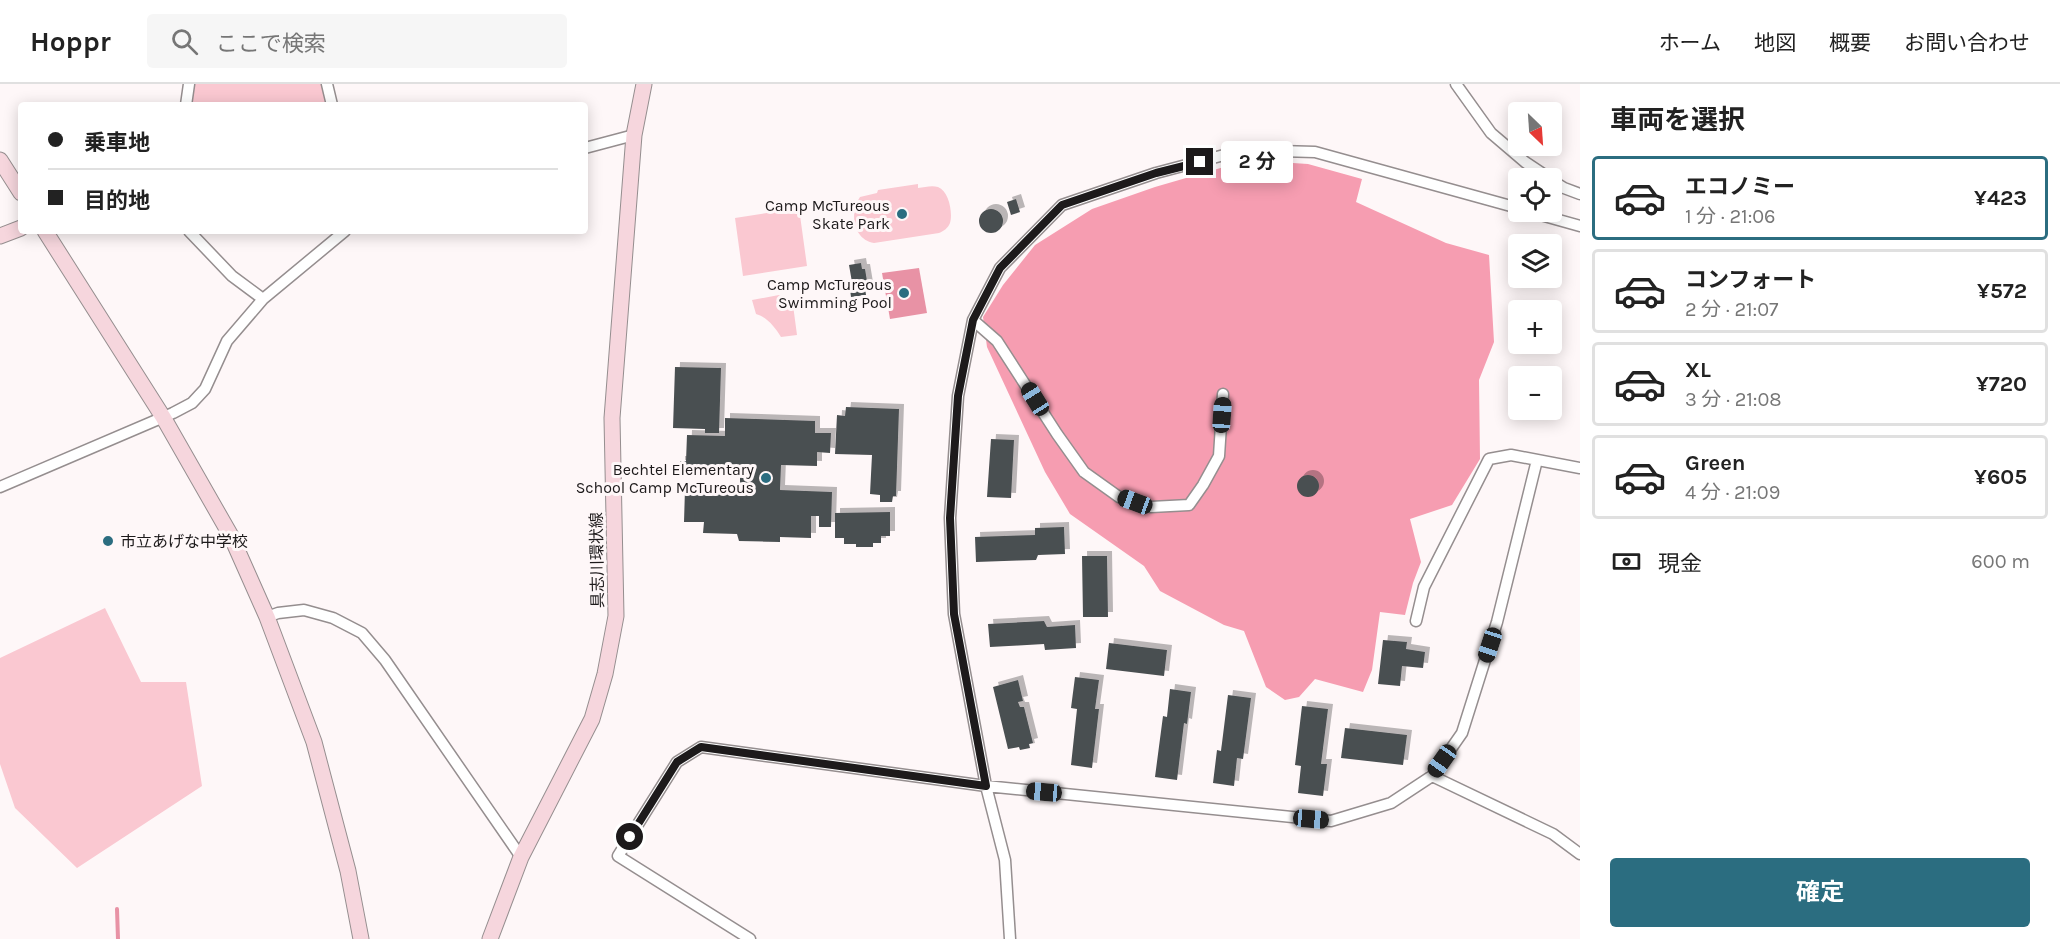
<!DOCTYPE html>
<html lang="ja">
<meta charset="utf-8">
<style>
:root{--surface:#fff;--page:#f6f6f6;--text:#222;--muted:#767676;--line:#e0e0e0;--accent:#2b6d80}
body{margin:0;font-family:Karla,"Noto Sans JP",sans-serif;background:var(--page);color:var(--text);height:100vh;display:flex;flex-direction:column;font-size:22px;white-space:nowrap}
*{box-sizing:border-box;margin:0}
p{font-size:20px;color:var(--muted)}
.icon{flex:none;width:33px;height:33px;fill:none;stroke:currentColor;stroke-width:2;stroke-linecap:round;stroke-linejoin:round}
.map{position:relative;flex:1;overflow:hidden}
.panel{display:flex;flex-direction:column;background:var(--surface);width:480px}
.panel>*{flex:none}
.guide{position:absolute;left:18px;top:18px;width:570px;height:132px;border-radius:6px;box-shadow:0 3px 15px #0003;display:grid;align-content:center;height:132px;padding:0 30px;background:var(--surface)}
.needle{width:39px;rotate:155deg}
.fabs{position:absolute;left:1508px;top:18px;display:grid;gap:12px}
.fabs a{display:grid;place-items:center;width:54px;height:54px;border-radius:6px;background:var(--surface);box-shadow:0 3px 15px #0003;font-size:30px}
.end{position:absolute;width:27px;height:27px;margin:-14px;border:8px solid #1d1a1b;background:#fff;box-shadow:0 0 0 3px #fff}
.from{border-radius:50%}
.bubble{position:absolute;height:42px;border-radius:6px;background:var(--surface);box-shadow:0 3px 15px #0003;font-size:20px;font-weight:700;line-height:42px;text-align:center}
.car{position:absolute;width:18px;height:36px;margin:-18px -9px;border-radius:8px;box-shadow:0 0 4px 2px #0007;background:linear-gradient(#222 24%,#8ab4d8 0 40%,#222 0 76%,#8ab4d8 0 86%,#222 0)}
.guide b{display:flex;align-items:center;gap:21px;height:57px;font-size:22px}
.guide b+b{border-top:2px solid var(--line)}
.guide i{width:15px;height:15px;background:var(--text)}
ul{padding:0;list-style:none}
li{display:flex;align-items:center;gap:18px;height:84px;margin:0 12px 9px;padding:0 18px;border:3px solid var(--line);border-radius:6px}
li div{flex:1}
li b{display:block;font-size:22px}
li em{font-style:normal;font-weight:700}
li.selected{border-color:var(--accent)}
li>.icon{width:54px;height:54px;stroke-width:1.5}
h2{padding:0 30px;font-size:27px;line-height:72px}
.pay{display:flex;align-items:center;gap:15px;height:66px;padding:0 30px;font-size:22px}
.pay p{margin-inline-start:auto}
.action{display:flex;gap:12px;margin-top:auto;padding:12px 30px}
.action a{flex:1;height:69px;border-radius:6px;background:var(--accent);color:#fff;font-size:24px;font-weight:700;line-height:69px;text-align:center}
header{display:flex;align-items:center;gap:36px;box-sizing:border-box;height:84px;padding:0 30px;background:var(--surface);border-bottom:2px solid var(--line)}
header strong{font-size:28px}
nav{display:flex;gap:33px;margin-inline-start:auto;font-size:21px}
.search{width:420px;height:54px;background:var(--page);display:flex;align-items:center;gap:15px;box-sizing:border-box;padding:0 21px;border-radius:6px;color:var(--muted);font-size:22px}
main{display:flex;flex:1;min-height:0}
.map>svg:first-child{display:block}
.green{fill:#fac8d1}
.forest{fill:#f69db1}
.water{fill:#e892a5}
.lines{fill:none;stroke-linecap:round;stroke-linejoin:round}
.stream{stroke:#e892a5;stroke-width:4}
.building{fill:#4a4f51;filter:url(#shadow)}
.street-casing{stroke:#958e8f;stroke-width:13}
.secondary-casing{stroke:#958e8f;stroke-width:17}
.street{stroke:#fff;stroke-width:10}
.secondary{stroke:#f6d6dd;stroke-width:15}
.route{stroke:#1d1a1b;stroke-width:8}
.poi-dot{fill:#2b6d80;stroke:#fef7f8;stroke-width:2}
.labels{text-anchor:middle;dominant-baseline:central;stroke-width:6;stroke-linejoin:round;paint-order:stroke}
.poi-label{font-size:16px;fill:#1d1a1b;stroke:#fef7f8;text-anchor:end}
.street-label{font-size:16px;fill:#1d1a1b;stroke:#fef7f8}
</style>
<header>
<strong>Hoppr</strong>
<div class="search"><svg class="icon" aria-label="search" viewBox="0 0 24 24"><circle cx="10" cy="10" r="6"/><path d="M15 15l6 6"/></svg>ここで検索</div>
<nav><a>ホーム</a><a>地図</a><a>概要</a><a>お問い合わせ</a></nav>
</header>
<main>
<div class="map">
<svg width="1580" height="855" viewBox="0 0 1580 855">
<defs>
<filter id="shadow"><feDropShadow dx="5" dy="-5" stdDeviation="0" flood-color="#0004"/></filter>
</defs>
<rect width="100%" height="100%" fill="#fef7f8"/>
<path class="green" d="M 189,0 L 327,0 L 331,21 L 186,21 Z
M 918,100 L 918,104 C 925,103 932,101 938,103 C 949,107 953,129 950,139 C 948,144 944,147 939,149 L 874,159 C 853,156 849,128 860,113 L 877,109 L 878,106 Z
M 799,124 L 807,182 L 743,192 L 735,134 Z
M 779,211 L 793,221 L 797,251 L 781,253 C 775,243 767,233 756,230 L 752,216 Z
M 105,524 L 141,598 L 186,598 L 202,702 L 77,784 L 15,724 L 0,680 L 0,574 Z"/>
<path class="forest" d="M 1248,76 L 1308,80 L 1362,95 L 1356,118 L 1446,159 L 1489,171 L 1494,258 L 1479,296 L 1480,375 L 1452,421 L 1410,435 L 1421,478 L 1413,499 L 1405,531 L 1380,528 L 1372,586 L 1363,608 L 1315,595 L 1299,613 L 1285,616 L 1266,603 L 1244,547 L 1224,541 L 1160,507 L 1144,482 L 1070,430 L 1045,388 L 987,263 L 983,233 L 1003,201 L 1035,161 L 1092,125 L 1155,103 Z"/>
<path class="water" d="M 919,184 L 927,229 L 890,235 L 882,189 Z"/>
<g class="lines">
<path class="stream" d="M 117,825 L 118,855"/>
</g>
<path class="building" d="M 1016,115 L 1020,128 L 1011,131 L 1007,118 Z
M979 137a12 12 0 1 1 24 0a12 12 0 1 1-24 0Z
M 861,179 L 862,185 L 865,185 L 868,203 L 865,204 L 866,211 L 851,213 L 850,205 L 853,204 L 849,181 Z
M 675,283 L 721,284 L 719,349 L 705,349 L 705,345 L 673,344 Z
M 846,323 L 899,325 L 896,412 L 893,412 L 892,418 L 880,418 L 880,411 L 870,410 L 872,371 L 835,370 L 837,331 L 845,332 Z
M 725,334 L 815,337 L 815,349 L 831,349 L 830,369 L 817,368 L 817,382 L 781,381 L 780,406 L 832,408 L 831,443 L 819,443 L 819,432 L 811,432 L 811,454 L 780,453 L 780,458 L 739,457 L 737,450 L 703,449 L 704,438 L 684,438 L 685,405 L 740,407 L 740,390 L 687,388 L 687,382 L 680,381 L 680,377 L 686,377 L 687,351 L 725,352 Z
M 991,355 L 1014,356 L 1011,414 L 987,413 Z
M1297 402a11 11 0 1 1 22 0a11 11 0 1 1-22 0Z
M 890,428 L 890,452 L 881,452 L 881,459 L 873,459 L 873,463 L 856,463 L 856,460 L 844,460 L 844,454 L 835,454 L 835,429 Z
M 1064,443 L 1065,470 L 1038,471 L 1036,476 L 976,478 L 975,453 L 1035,451 L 1035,444 Z
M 1082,472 L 1107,472 L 1108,533 L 1083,533 Z
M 1044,537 L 1047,543 L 1075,541 L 1076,564 L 1045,566 L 1044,560 L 990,563 L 988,540 Z
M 1383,556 L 1407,558 L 1406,565 L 1425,568 L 1423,584 L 1402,582 L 1400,602 L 1378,600 Z
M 1109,559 L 1167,566 L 1164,592 L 1106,585 Z
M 1075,593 L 1099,596 L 1095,625 L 1099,625 L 1092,684 L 1071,681 L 1077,625 L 1071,624 Z
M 1018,596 L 1023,617 L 1018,618 L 1020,623 L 1024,623 L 1033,659 L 1029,660 L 1030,664 L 1020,666 L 1019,663 L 1008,665 L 993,603 Z
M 1170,605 L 1191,608 L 1187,640 L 1184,639 L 1177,696 L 1155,693 L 1163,632 L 1167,633 Z
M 1228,611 L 1251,614 L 1243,675 L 1237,674 L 1234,702 L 1213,699 L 1217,666 L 1221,667 Z
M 1302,622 L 1328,625 L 1321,680 L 1327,680 L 1323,712 L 1298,709 L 1301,682 L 1295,681 Z
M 1345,644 L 1407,651 L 1403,681 L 1341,674 Z"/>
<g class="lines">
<g class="street-casing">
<path id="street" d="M 327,0 L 332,21
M 1456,0 L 1491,49 L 1525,78 L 1549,94
M 186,21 L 189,0
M 585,64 L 634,51
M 1551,96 L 1564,104 L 1580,110
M 1530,128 L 1580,142
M 189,147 L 232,192 L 263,215
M 973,236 L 997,257 L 1057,350 L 1084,388 L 1119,413 L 1151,423 L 1189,421 L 1203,401 L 1219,372 L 1223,310
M 0,403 L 173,329 L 192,319 L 205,305 L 227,257 L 263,215 L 345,147
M 267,533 L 278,529 L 304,526 L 333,534 L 362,549 L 385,576 L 521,773
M 1416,537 L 1424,503 L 1489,375 L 1511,371 L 1580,384
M 1432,692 L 1553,750 L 1580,770
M 750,855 L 618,772 L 677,678 L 701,663 L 986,702 L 1331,737 L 1391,719 L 1432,692 L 1462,649 L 1497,538 L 1537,376
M 1010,855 L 1005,776 L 986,702 L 954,530 L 950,434 L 958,312 L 973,236 L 1000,184 L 1062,121 L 1156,89 L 1243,66 L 1315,68 L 1518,124"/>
</g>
<g class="secondary-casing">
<path id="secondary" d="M 0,76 L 21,109
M 45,147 L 163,333 L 231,452 L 267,533 L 314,658 L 348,787 L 361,855
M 0,152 L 21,144
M 490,855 L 521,773 L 592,635 L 605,590 L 616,532 L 612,334 L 634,51 L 644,0"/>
</g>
<use href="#street" class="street"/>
<use href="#secondary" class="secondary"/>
</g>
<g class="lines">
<path class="route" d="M 630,753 L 677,678 L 701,663 L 986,702 L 954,530 L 950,434 L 958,312 L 973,236 L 1000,184 L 1062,121 L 1156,89 L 1200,78"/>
</g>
<g class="poi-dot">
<circle cx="902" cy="130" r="6"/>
<circle cx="904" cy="209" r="6"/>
<circle cx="766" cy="394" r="6"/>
<circle cx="108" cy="457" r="6"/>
</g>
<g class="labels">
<g class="poi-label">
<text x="890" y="121">Camp McTureous<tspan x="890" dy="18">Skate Park</tspan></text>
<text x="892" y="200">Camp McTureous<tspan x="892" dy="18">Swimming Pool</tspan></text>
<text x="754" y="385">Bechtel Elementary<tspan x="754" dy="18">School Camp McTureous</tspan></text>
<text x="120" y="457" text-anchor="start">市立あげな中学校</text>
</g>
<g class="street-label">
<text transform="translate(597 476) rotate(-91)">具志川環状線</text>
</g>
</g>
</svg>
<div class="fabs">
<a><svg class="needle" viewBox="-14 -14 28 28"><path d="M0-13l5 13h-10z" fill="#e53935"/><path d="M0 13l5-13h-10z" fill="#767676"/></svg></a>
<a><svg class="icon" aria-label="locate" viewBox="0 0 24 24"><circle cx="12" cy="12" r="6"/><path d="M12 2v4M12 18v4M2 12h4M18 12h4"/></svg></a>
<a><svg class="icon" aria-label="layers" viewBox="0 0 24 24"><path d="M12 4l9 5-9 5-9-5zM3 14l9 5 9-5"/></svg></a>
<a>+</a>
<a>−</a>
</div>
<i class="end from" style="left:630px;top:753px"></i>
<i class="end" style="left:1200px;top:78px"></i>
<div class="bubble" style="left:1221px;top:57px;width:72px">2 分</div>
<i class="car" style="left:1035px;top:315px;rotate:328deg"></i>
<i class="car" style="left:1222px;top:331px;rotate:4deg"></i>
<i class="car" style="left:1135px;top:418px;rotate:290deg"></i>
<i class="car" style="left:1490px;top:561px;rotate:198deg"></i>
<i class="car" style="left:1442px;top:677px;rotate:215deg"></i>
<i class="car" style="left:1044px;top:708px;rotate:275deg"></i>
<i class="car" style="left:1311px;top:735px;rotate:95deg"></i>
<div class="guide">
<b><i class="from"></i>乗車地</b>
<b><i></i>目的地</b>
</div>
</div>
<section class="panel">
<h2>車両を選択</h2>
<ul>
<li class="selected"><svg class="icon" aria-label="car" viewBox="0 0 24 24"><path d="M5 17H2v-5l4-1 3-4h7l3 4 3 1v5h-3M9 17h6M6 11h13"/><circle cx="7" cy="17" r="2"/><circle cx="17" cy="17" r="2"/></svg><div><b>エコノミー</b><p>1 分 · 21:06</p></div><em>¥423</em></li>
<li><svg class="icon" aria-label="car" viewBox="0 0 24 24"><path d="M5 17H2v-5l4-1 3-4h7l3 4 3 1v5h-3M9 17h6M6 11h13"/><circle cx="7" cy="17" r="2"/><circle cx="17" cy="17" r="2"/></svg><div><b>コンフォート</b><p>2 分 · 21:07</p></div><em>¥572</em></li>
<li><svg class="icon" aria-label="car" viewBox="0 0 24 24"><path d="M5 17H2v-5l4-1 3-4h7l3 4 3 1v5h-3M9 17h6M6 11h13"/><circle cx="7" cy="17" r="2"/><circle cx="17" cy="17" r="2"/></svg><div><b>XL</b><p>3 分 · 21:08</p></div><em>¥720</em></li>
<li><svg class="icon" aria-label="car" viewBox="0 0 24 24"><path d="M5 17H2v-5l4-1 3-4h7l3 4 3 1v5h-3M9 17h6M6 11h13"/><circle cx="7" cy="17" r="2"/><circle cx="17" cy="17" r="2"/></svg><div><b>Green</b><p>4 分 · 21:09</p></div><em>¥605</em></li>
</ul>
<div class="pay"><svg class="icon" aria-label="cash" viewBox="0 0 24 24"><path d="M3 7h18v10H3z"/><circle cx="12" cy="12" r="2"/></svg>現金<p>600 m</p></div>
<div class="action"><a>確定</a></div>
</section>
</main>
